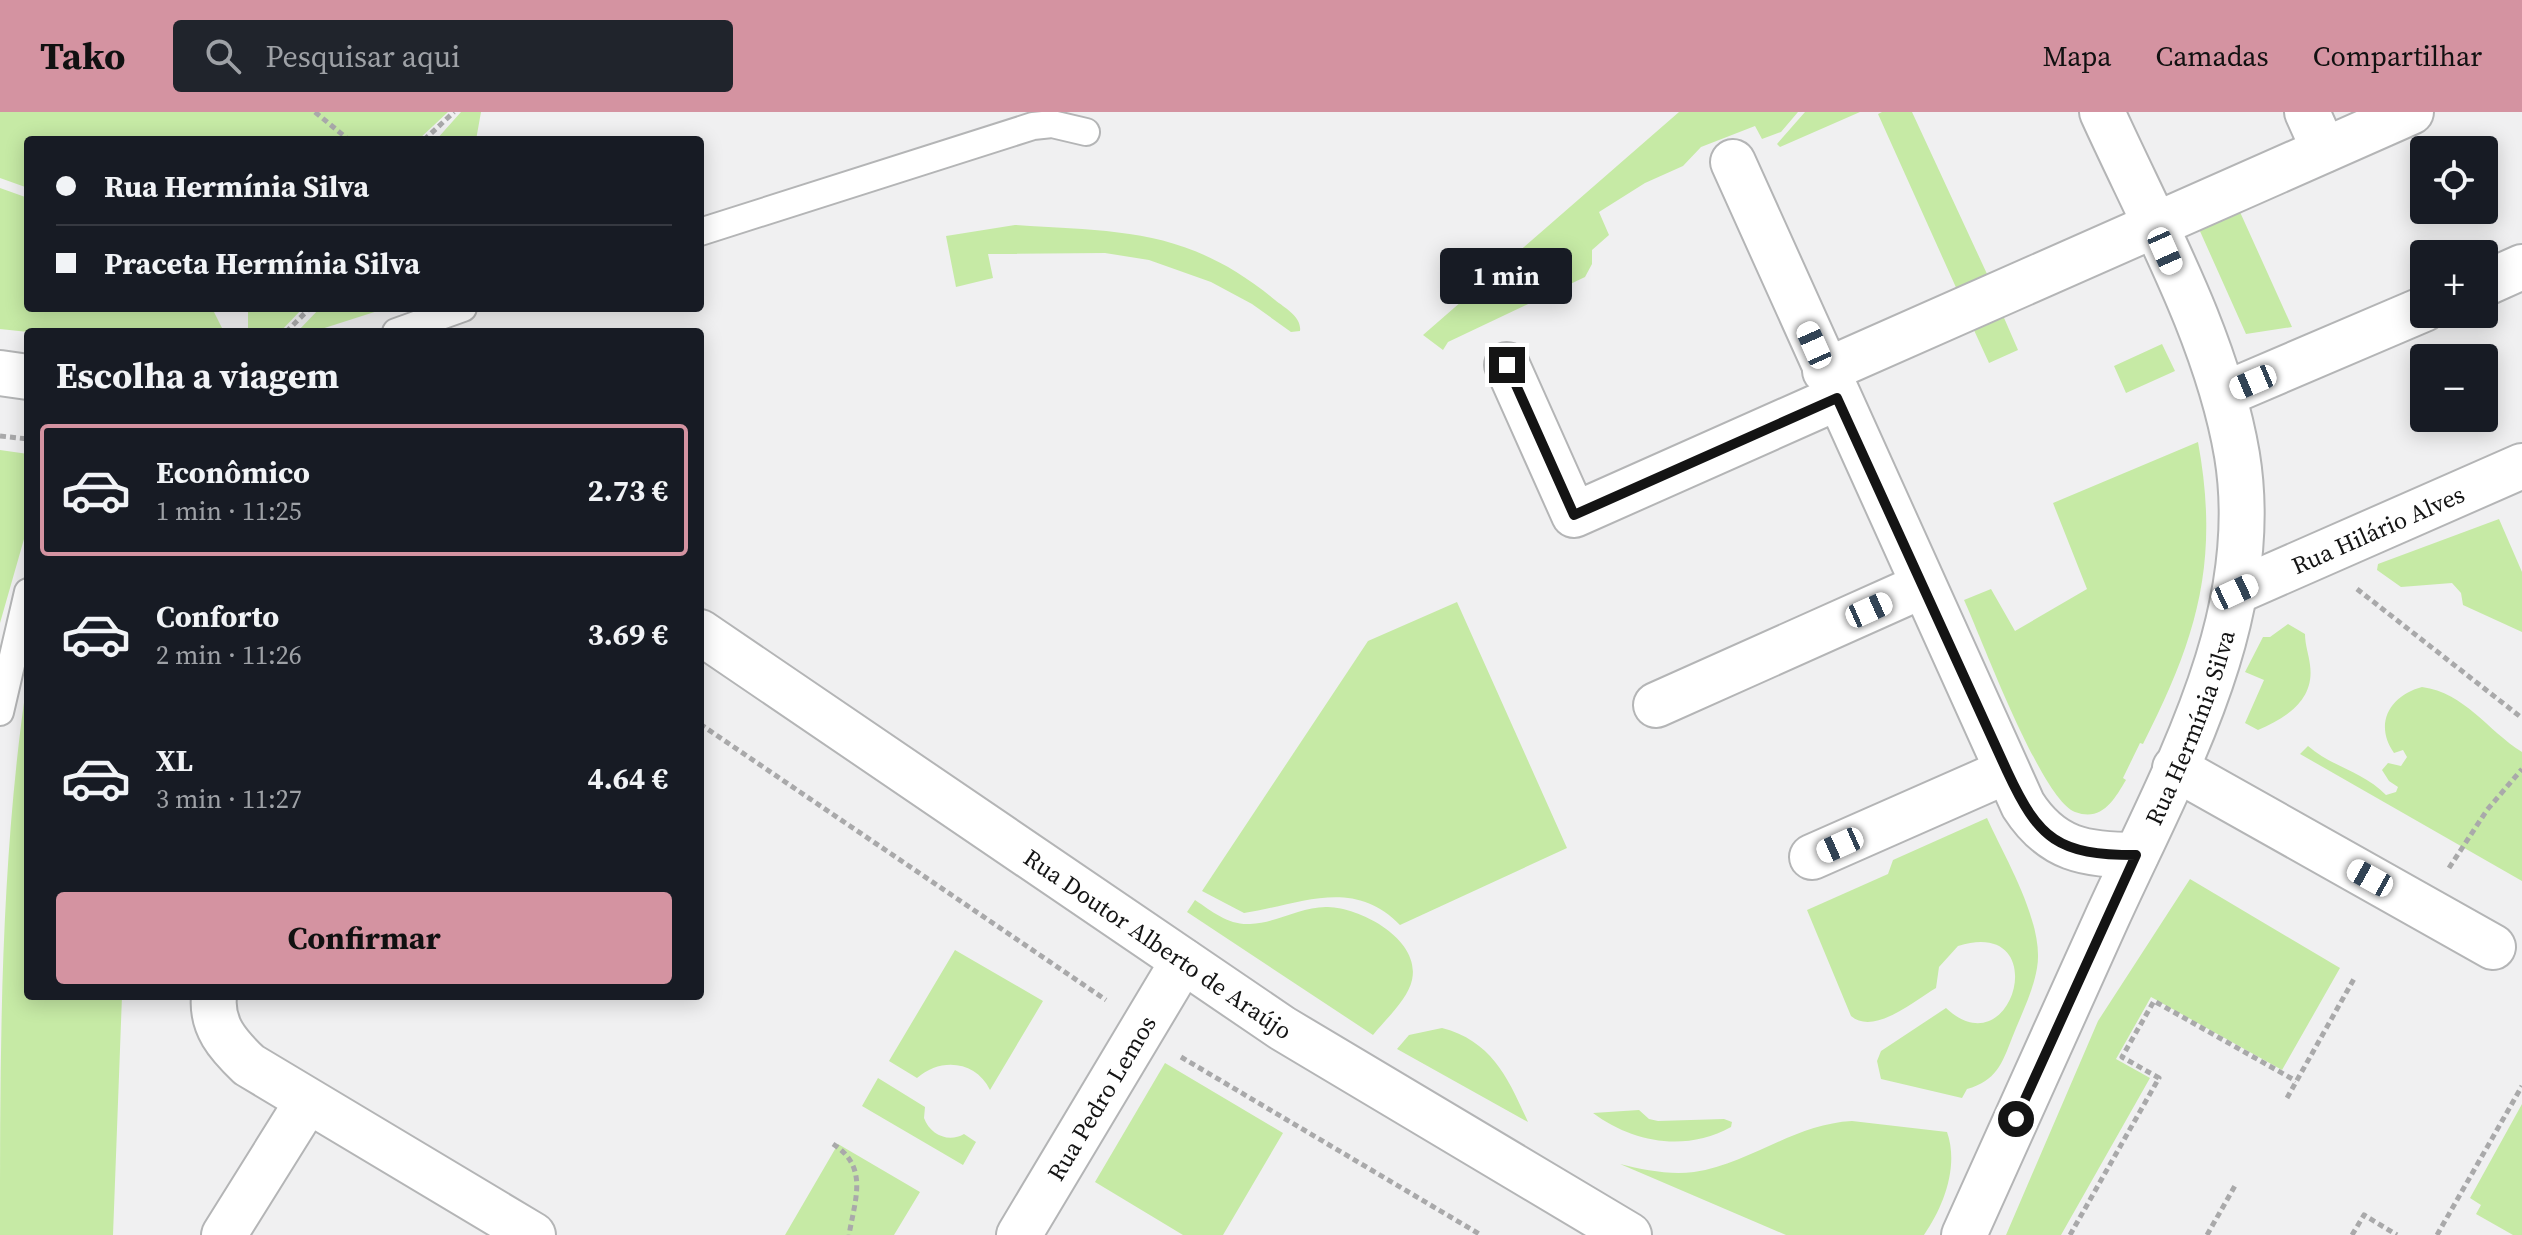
<!DOCTYPE html>
<html lang="pt">
<meta charset="utf-8">
<style>
:root{--surface:#171b24;--page:#20242c;--text:#f1f3f6;--muted:#9ea1a6;--line:#363941;--accent:#d493a1}
body{margin:0;font-family:"Source Serif 4",serif;background:var(--page);color:var(--text);height:100vh;display:flex;flex-direction:column;font-size:30px;white-space:nowrap}
*{box-sizing:border-box;margin:0}
p{font-size:26px;color:var(--muted)}
.icon{flex:none;width:44px;height:44px;fill:none;stroke:currentColor;stroke-width:2;stroke-linecap:round;stroke-linejoin:round}
.map{position:relative;flex:1;overflow:hidden}
.sheet{position:absolute;left:24px;top:216px;width:680px;height:672px;display:flex;flex-direction:column;background:var(--surface);border-radius:8px;box-shadow:0 4px 20px #0003}
.sheet>*{flex:none}
.banner{position:absolute;left:24px;top:24px;width:680px;height:176px;border-radius:8px;box-shadow:0 4px 20px #0003;display:grid;align-content:center;height:176px;padding:0 32px;background:var(--surface)}
.controls{position:absolute;left:2410px;top:24px;display:grid;gap:16px}
.controls a{display:grid;place-items:center;width:88px;height:88px;border-radius:8px;background:var(--surface);box-shadow:0 4px 20px #0003;font-size:40px}
.end{position:absolute;width:36px;height:36px;margin:-18px;border:10px solid #141414;background:#fff;box-shadow:0 0 0 4px #fff}
.from{border-radius:50%}
.bubble{position:absolute;height:56px;border-radius:8px;background:var(--surface);box-shadow:0 4px 20px #0003;font-size:26px;font-weight:700;line-height:56px;text-align:center}
.car{position:absolute;width:24px;height:48px;margin:-24px -12px;border-radius:10px;box-shadow:0 0 6px 2px #0007;background:linear-gradient(#fff 24%,#345 0 40%,#fff 0 76%,#345 0 86%,#fff 0)}
.banner b{display:flex;align-items:center;gap:28px;height:76px;font-size:30px}
.banner b+b{border-top:2px solid var(--line)}
.banner i{width:20px;height:20px;background:var(--text)}
ul{padding:0;list-style:none}
li{display:flex;align-items:center;gap:24px;height:132px;margin:0 16px 12px;padding:0 16px;border:4px solid transparent;border-radius:8px}
li div{flex:1}
li b{display:block;font-size:30px}
li em{font-style:normal;font-weight:700}
li.current{border-color:var(--accent)}
li>.icon{width:72px;height:72px;stroke-width:1.5}
h2{padding:0 32px;font-size:36px;line-height:96px}
.primary-button{display:flex;gap:16px;margin-top:auto;padding:16px 32px}
.primary-button a{flex:1;height:92px;border-radius:8px;background:var(--accent);color:#111;font-size:32px;font-weight:700;line-height:92px;text-align:center}
header{display:flex;align-items:center;gap:48px;box-sizing:border-box;height:112px;padding:0 40px;background:var(--accent);color:#111}
header strong{font-size:38px}
nav{display:flex;gap:44px;margin-inline-start:auto;font-size:28px}
.search{width:560px;height:72px;background:var(--page);display:flex;align-items:center;gap:20px;box-sizing:border-box;padding:0 28px;border-radius:8px;color:var(--muted);font-size:30px}
.map>svg:first-child{display:block}
.green{fill:#c6eaa5}
.lines{fill:none;stroke-linecap:round;stroke-linejoin:round}
.lane-casing{stroke:#b4b5b6;stroke-width:30}
.street-casing{stroke:#b4b5b6;stroke-width:48}
.secondary-casing{stroke:#b4b5b6;stroke-width:48}
.path{stroke:#a9a9aa;stroke-width:5;stroke-dasharray:6 4;stroke-linecap:butt}
.lane{stroke:#fff;stroke-width:26}
.street{stroke:#fff;stroke-width:44}
.secondary{stroke:#fff;stroke-width:44}
.route{stroke:#141414;stroke-width:10}
.labels{text-anchor:middle;dominant-baseline:central;stroke-width:6;stroke-linejoin:round;paint-order:stroke}
.street-label{font-size:24px;fill:#141414;stroke:#f0f0f1}
</style>
<header>
<strong>Tako</strong>
<div class="search"><svg class="icon" aria-label="search" viewBox="0 0 24 24"><circle cx="10" cy="10" r="6"/><path d="M15 15l6 6"/></svg>Pesquisar aqui</div>
<nav><a>Mapa</a><a>Camadas</a><a>Compartilhar</a></nav>
</header>
<div class="map">
<svg width="2522" height="1123" viewBox="0 0 2522 1123">
<rect width="100%" height="100%" fill="#f0f0f1"/>
<path class="green" d="M 0,0 L 448,0 L 418,28 L 28,28 L 28,76 L 0,66 Z
M 461,0 L 481,0 L 476,28 L 436,28 Z
M 1679,0 L 1798,0 L 1781,20 L 1762,27 L 1755,14 L 1701,35 L 1683,54 L 1645,71 L 1599,100 L 1609,123 L 1592,138 L 1592,152 L 1585,165 L 1448,230 L 1443,238 L 1423,223 Z
M 1805,0 L 1860,0 L 1780,35 L 1777,32 Z
M 1882,0 L 1912,0 L 1994,177 L 1963,191 L 1878,2 Z
M 0,76 L 28,86 L 28,196 L 212,196 L 224,220 L 28,220 L 0,217 Z
M 2235,89 L 2292,215 L 2246,222 L 2199,117 Z
M 1015,113 C 1121,120 1188,116 1275,188 C 1285,196 1302,205 1300,219 L 1291,220 L 1252,192 L 1211,170 L 1149,148 L 1105,141 L 988,142 L 993,166 L 956,175 L 946,124 Z
M 1998,192 L 2018,238 L 1989,251 L 1968,205 Z
M 248,196 L 303,196 L 280,220 L 248,216 Z
M 320,196 L 387,196 L 312,220 L 297,220 Z
M 2162,232 L 2175,259 L 2126,281 L 2114,254 Z
M 2198,330 C 2220,450 2197,526 2143,632 L 2140,631 L 2123,666 L 2126,668 C 2114,688 2102,710 2075,700 C 2041,687 1982,527 1964,488 L 1991,477 L 2015,519 L 2087,477 L 2053,391 Z
M 0,338 L 28,342 L 28,413 L 0,511 Z
M 2499,407 L 2522,460 L 2522,520 L 2463,493 L 2461,481 L 2452,471 L 2401,475 L 2377,458 L 2378,452 Z
M 1457,490 L 1567,736 L 1400,813 C 1353,764 1299,793 1244,801 L 1202,779 L 1368,529 Z
M 2288,512 L 2305,522 C 2305,533 2309,543 2310,553 C 2315,588 2286,606 2258,618 L 2245,611 L 2264,568 L 2245,560 L 2263,525 L 2270,525 Z
M 28,563 L 28,884 L 122,884 L 113,1123 L 0,1123 C 0,937 0,745 28,563 Z
M 2422,575 C 2465,581 2487,618 2522,640 L 2522,769 L 2300,642 L 2308,634 C 2332,655 2364,660 2386,683 L 2396,680 L 2398,675 L 2389,669 L 2382,658 L 2388,651 L 2401,654 L 2407,645 L 2403,638 L 2394,641 C 2373,611 2391,583 2422,575 Z
M 1987,706 C 2005,746 2045,812 2037,856 C 2033,880 2021,903 2012,926 C 2002,952 1996,969 1967,977 L 1962,986 L 1881,967 L 1877,949 L 1881,939 L 1946,896 C 2013,959 2055,804 1958,834 L 1939,855 L 1936,876 C 1915,888 1874,924 1851,904 L 1807,798 L 1888,762 L 1893,748 Z
M 2190,767 L 2340,856 L 2282,958 L 2151,885 L 2116,947 L 2150,966 L 2061,1123 L 2006,1123 L 2098,909 Z
M 1195,788 C 1213,800 1228,813 1250,812 C 1277,811 1302,794 1328,795 C 1362,796 1421,828 1412,868 C 1408,887 1385,908 1373,923 L 1187,800 Z
M 955,838 L 1043,889 L 990,978 C 976,949 941,945 917,966 L 889,949 Z
M 1442,916 C 1492,929 1508,966 1528,1010 L 1397,937 L 1409,923 Z
M 1165,951 L 1283,1021 L 1223,1123 L 1183,1123 L 1095,1070 Z
M 878,966 L 925,995 L 924,1006 C 930,1023 949,1031 964,1022 L 976,1030 L 963,1053 L 862,994 Z
M 2522,992 L 2522,1123 L 2513,1123 L 2476,1102 L 2481,1093 L 2470,1086 Z
M 1639,998 L 1649,1007 L 1658,1009 L 1724,1007 L 1732,1010 L 1731,1015 C 1686,1040 1633,1031 1593,1001 Z
M 1852,1009 L 1947,1020 C 1959,1054 1944,1094 1924,1123 L 1786,1123 L 1620,1052 C 1644,1058 1669,1063 1694,1060 C 1749,1052 1794,1012 1852,1009 Z
M 838,1032 L 920,1080 L 894,1123 L 785,1123 Z"/>
<g class="lines">
<g class="lane-casing">
<path id="lane" d="M 700,120 L 1033,14 L 1052,12 L 1086,20
M 396,220 L 463,196
M 0,600 L 28,480"/>
</g>
<g class="street-casing">
<g id="street">
<path d="M 2307,0 L 2324,38"/>
<path d="M 1733,50 L 2023,693 C 2052,738 2085,743 2136,743"/>
<path d="M 2484,172 L 2522,155"/>
<path d="M 1507,253 L 1574,403 L 1837,286"/>
<path d="M 1825,259 L 2411,0"/>
<path d="M 2225,282 L 2424,197"/>
<path id="s1" d="M 2235,480 L 2522,354"/>
<path d="M 1656,593 L 1922,474"/>
<path d="M 2175,656 L 2493,835"/>
<path d="M 1812,745 L 2007,659"/>
<path d="M 214,884 C 211,914 228,933 249,953 L 533,1123"/>
<path d="M 224,1123 L 307,990"/>
<path id="s2" d="M 1019,1123 L 1183,849"/>
<path id="s3" d="M 1964,1123 C 2011,1018 2059,913 2106,808 C 2171,665 2264,507 2237,343 C 2217,225 2151,108 2102,0"/>
</g>
</g>
<g class="secondary-casing">
<g id="secondary">
<path d="M 0,261 L 28,265"/>
<path id="s4" d="M 700,520 L 1282,916 L 1629,1123"/>
</g>
</g>
<path class="path" d="M 315,0 L 349,28
M 424,28 L 454,0
M 286,220 L 310,196
M 0,324 L 28,327
M 2357,477 L 2522,606
M 700,612 L 1106,888
M 2449,756 L 2487,698 L 2522,657
M 1181,945 L 1481,1123
M 2287,986 L 2355,865
M 833,1032 C 869,1055 855,1087 849,1123
M 2070,1123 L 2159,966 L 2122,945 L 2154,889 L 2296,969
M 2207,1123 L 2236,1072
M 2352,1123 L 2364,1103 L 2397,1123
M 2437,1123 L 2522,974"/>
<use href="#lane" class="lane"/>
<use href="#street" class="street"/>
<use href="#secondary" class="secondary"/>
</g>
<g class="lines">
<path class="route" d="M 1507,253 L 1574,403 L 1837,286 L 2007,659 C 2039,728 2058,743 2136,743 L 2016,1007"/>
</g>
<g class="labels">
<g class="street-label">
<text stroke="none"><textPath href="#s1" startOffset="156">Rua Hilário Alves</textPath></text>
<text stroke="none"><textPath href="#s3" startOffset="556">Rua Hermínia Silva</textPath></text>
<text stroke="none"><textPath href="#s4" startOffset="554">Rua Doutor Alberto de Araújo</textPath></text>
<text stroke="none"><textPath href="#s2" startOffset="160">Rua Pedro Lemos</textPath></text>
</g>
</g>
</svg>
<div class="controls">
<a><svg class="icon" aria-label="locate" viewBox="0 0 24 24"><circle cx="12" cy="12" r="6"/><path d="M12 2v4M12 18v4M2 12h4M18 12h4"/></svg></a>
<a>+</a>
<a>−</a>
</div>
<i class="end from" style="left:2016px;top:1007px"></i>
<i class="end" style="left:1507px;top:253px"></i>
<div class="bubble" style="left:1440px;top:136px;width:132px">1 min</div>
<i class="car" style="left:2165px;top:139px;rotate:156deg"></i>
<i class="car" style="left:1814px;top:233px;rotate:336deg"></i>
<i class="car" style="left:2253px;top:270px;rotate:247deg"></i>
<i class="car" style="left:2235px;top:480px;rotate:65deg"></i>
<i class="car" style="left:1869px;top:498px;rotate:66deg"></i>
<i class="car" style="left:1840px;top:733px;rotate:246deg"></i>
<i class="car" style="left:2370px;top:766px;rotate:299deg"></i>
<div class="banner">
<b><i class="from"></i>Rua Hermínia Silva</b>
<b><i></i>Praceta Hermínia Silva</b>
</div>
<section class="sheet">
<h2>Escolha a viagem</h2>
<ul>
<li class="current"><svg class="icon" aria-label="car" viewBox="0 0 24 24"><path d="M5 17H2v-5l4-1 3-4h7l3 4 3 1v5h-3M9 17h6M6 11h13"/><circle cx="7" cy="17" r="2"/><circle cx="17" cy="17" r="2"/></svg><div><b>Econômico</b><p>1 min · 11:25</p></div><em>2.73 €</em></li>
<li><svg class="icon" aria-label="car" viewBox="0 0 24 24"><path d="M5 17H2v-5l4-1 3-4h7l3 4 3 1v5h-3M9 17h6M6 11h13"/><circle cx="7" cy="17" r="2"/><circle cx="17" cy="17" r="2"/></svg><div><b>Conforto</b><p>2 min · 11:26</p></div><em>3.69 €</em></li>
<li><svg class="icon" aria-label="car" viewBox="0 0 24 24"><path d="M5 17H2v-5l4-1 3-4h7l3 4 3 1v5h-3M9 17h6M6 11h13"/><circle cx="7" cy="17" r="2"/><circle cx="17" cy="17" r="2"/></svg><div><b>XL</b><p>3 min · 11:27</p></div><em>4.64 €</em></li>
</ul>
<div class="primary-button"><a>Confirmar</a></div>
</section>
</div>
